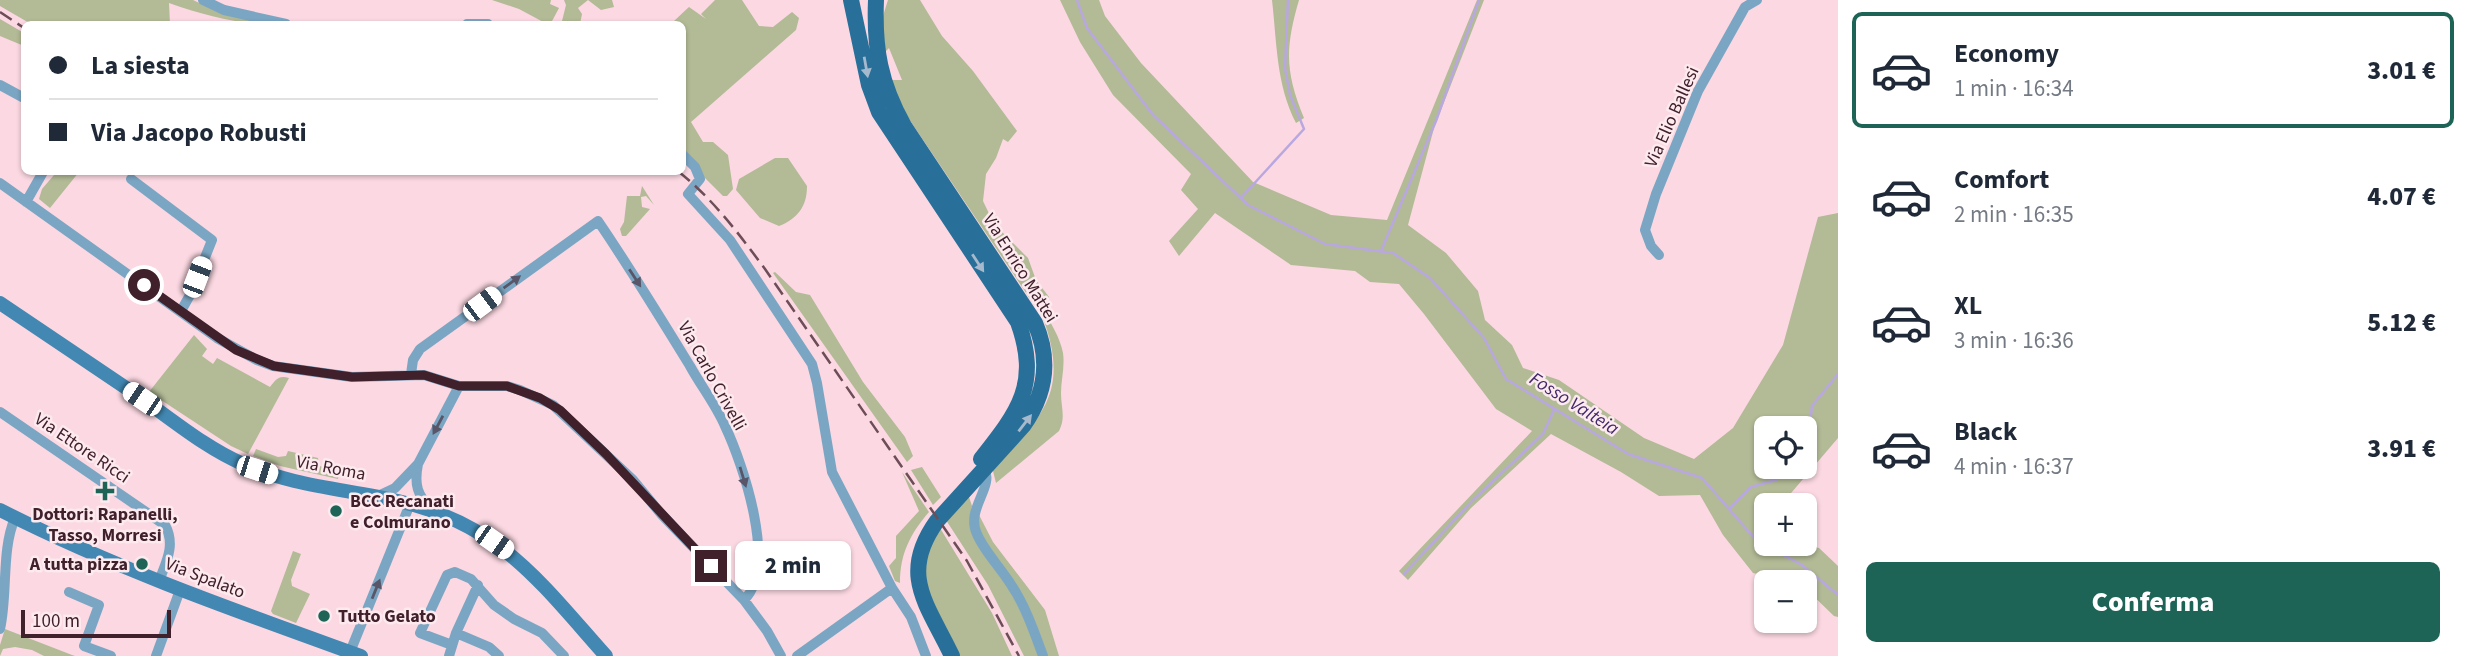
<!DOCTYPE html>
<html lang="it">
<meta charset="utf-8">
<style>
:root{--surface:#fff;--page:#f2f2f3;--text:#1f2937;--muted:#747a83;--line:#e0e1e3;--accent:#1d6356}
body{margin:0;font-family:"Source Sans 3",sans-serif;background:var(--page);color:var(--text);height:100vh;display:flex;flex-direction:column;font-size:26px;white-space:nowrap}
*{box-sizing:border-box;margin:0}
p{font-size:23px;color:var(--muted)}
.icon{flex:none;width:38px;height:38px;fill:none;stroke:currentColor;stroke-width:2;stroke-linecap:round;stroke-linejoin:round}
.map{position:relative;flex:1;overflow:hidden}
.details{display:flex;flex-direction:column;background:var(--surface);width:630px}
.details>*{flex:none}
.hud{position:absolute;left:21px;top:21px;width:665px;height:154px;border-radius:10px;box-shadow:0 2px 5px #0004;display:grid;align-content:center;height:154px;padding:0 28px;background:var(--surface)}
.tools{position:absolute;left:1754px;top:416px;display:grid;gap:14px}
.tools a{display:grid;place-items:center;width:63px;height:63px;border-radius:10px;background:var(--surface);box-shadow:0 2px 5px #0004;font-size:35px}
.scale{position:absolute;left:21px;bottom:18px;width:150px;box-sizing:border-box;padding-left:7px;border:4px solid #40202b;border-top:0;font-size:19px;line-height:24px;white-space:nowrap;color:#40202b;-webkit-text-stroke:5px #fceaef;paint-order:stroke}
.end{position:absolute;width:32px;height:32px;margin:-16px;border:9px solid #40202b;background:#fff;box-shadow:0 0 0 4px #fff}
.from{border-radius:50%}
.bubble{position:absolute;height:49px;border-radius:10px;background:var(--surface);box-shadow:0 2px 5px #0004;font-size:23px;font-weight:800;line-height:49px;text-align:center}
.car{position:absolute;width:21px;height:42px;margin:-21px -10px;border-radius:9px;box-shadow:0 0 5px 2px #0007;background:linear-gradient(#fff 24%,#345 0 40%,#fff 0 76%,#345 0 86%,#fff 0)}
.hud b{display:flex;align-items:center;gap:24px;height:66px;font-size:26px}
.hud b+b{border-top:2px solid var(--line)}
.hud i{width:18px;height:18px;background:var(--text)}
ul{padding:12px 0 0;list-style:none}
li{display:flex;align-items:center;gap:21px;height:116px;margin:0 14px 10px;padding:0 14px;border:4px solid transparent;border-radius:10px}
li div{flex:1}
li b{display:block;font-size:26px}
li em{font-style:normal;font-weight:800}
li.current{border-color:var(--accent)}
li>.icon{width:63px;height:63px;stroke-width:1.5}
.button{display:flex;gap:14px;margin-top:auto;padding:14px 28px}
.button a{flex:1;height:80px;border-radius:10px;background:var(--accent);color:#fff;font-size:28px;font-weight:800;line-height:80px;text-align:center}
main{display:flex;flex:1;min-height:0}
.map>svg:first-child{display:block}
.green{fill:#b2ba96;fill-rule:evenodd}
.lines{fill:none;stroke-linecap:round;stroke-linejoin:round}
.stream{stroke:#b9a8e0;stroke-width:2.5}
.minor{stroke:#7ba6c3;stroke-width:10}
.secondary{stroke:#4288b2;stroke-width:14}
.primary{stroke:#287099;stroke-width:16}
.rail{stroke:#6d4d57;stroke-width:2.5;stroke-dasharray:14 7;stroke-linecap:butt}
.oneway{fill:#a7b9cd}
.oneway2{fill:#585668}
.route{stroke:#40202b;stroke-width:9}
.poi-dot{fill:#1d6356;stroke:#fceaef;stroke-width:2.5}
.labels{text-anchor:middle;dominant-baseline:central;stroke-width:5;stroke-linejoin:round;paint-order:stroke}
.street-label{font-size:18px;fill:#40202b;stroke:#fceaef}
.poi-label{font-size:18px;font-weight:bold;fill:#40202b;stroke:#fceaef;text-anchor:start}
.water-label{font-size:19px;font-style:italic;fill:#412869;stroke:#fceaef}
</style>
<main>
<div class="map">
<svg width="1838" height="656" viewBox="0 0 1838 656">
<rect width="100%" height="100%" fill="#fbd8e2"/>
<path class="green" d="M 0,0 L 193,0 L 216,11 L 276,24 C 235,24 207,16 169,3 L 170,24 L 31,24 L 0,6 Z
M 492,0 L 551,0 L 550,4 L 559,8 L 551,23 L 547,24 L 519,9 Z
M 564,0 L 612,0 L 614,7 L 601,10 L 588,0 L 578,8 L 582,14 L 580,24 L 571,24 L 562,21 L 566,5 Z
M 715,0 L 742,0 L 759,26 L 773,27 L 792,12 L 799,18 L 796,30 L 691,122 L 703,142 L 713,142 L 728,155 L 733,189 L 727,196 L 723,196 L 703,176 L 683,149 L 682,24 L 655,24 L 674,21 L 689,7 L 706,19 L 701,14 Z
M 888,0 L 920,0 L 942,36 L 973,71 L 1017,131 L 1008,142 L 1003,139 L 996,158 L 986,174 L 983,201 L 994,224 L 1028,258 L 1036,280 L 1049,297 L 1042,307 C 1050,322 1060,337 1063,353 C 1065,367 1061,380 1061,393 C 1061,408 1066,417 1059,431 L 996,483 L 992,467 C 1043,417 1070,392 1043,318 L 907,116 L 890,80 L 902,80 L 889,48 L 883,54 L 883,16 Z
M 1060,0 L 1099,0 L 1105,16 L 1141,63 L 1253,182 L 1331,215 L 1387,220 L 1477,0 L 1484,0 L 1434,128 L 1408,225 L 1446,253 L 1478,291 L 1485,320 L 1512,345 L 1523,368 L 1559,380 L 1644,438 L 1694,459 L 1733,428 L 1783,345 L 1818,217 L 1838,213 L 1838,438 L 1780,506 L 1766,506 L 1766,544 L 1802,544 L 1819,548 L 1838,566 L 1838,617 L 1834,616 L 1804,587 L 1804,583 L 1753,573 L 1723,535 L 1700,495 L 1659,496 L 1621,472 L 1551,434 L 1471,508 L 1408,580 L 1399,571 L 1532,431 L 1496,409 L 1424,314 L 1399,284 L 1370,282 L 1355,271 L 1291,265 L 1215,213 L 1179,256 L 1169,241 L 1198,209 L 1181,190 L 1191,174 L 1113,95 L 1080,42 ZM 1766,429 L 1804,429 L 1804,467 L 1766,467 Z
M 1272,0 L 1299,0 C 1285,48 1285,72 1304,118 L 1296,123 C 1276,84 1277,43 1272,0 Z
M 0,19 L 24,33 L 24,46 L 0,36 Z
M 775,158 L 788,158 L 807,186 C 807,207 797,219 779,226 L 760,218 L 736,190 L 739,179 Z
M 53,172 L 79,172 L 50,208 L 39,199 L 42,189 L 54,175 Z
M 642,186 L 654,205 L 646,196 L 641,197 L 642,207 L 650,209 L 626,236 L 622,236 L 620,229 L 624,222 L 627,196 L 640,196 Z
M 775,272 L 796,292 L 810,295 L 863,382 L 905,437 L 913,456 L 907,462 L 773,273 Z
M 194,335 L 207,349 L 202,356 L 213,364 L 217,358 L 270,387 C 276,380 278,375 289,378 L 248,454 L 231,446 L 149,392 Z
M 256,449 L 278,457 L 286,456 L 288,451 L 318,458 L 319,466 L 339,470 L 338,479 L 280,466 L 253,456 Z
M 922,467 L 941,497 L 933,505 L 911,470 Z
M 902,472 L 929,512 C 910,534 900,554 900,583 L 895,581 L 889,566 L 896,558 L 896,536 L 919,511 Z
M 968,494 L 972,506 L 971,513 L 1031,632 L 1040,656 L 1024,656 L 988,585 L 946,520 Z
M 978,513 L 993,542 L 1045,610 L 1059,656 L 1046,656 L 983,538 L 978,527 Z
M 940,528 L 992,613 L 1012,656 L 957,656 L 923,582 L 924,554 Z
M 293,551 L 301,554 L 291,580 L 292,586 L 310,594 L 296,623 L 273,614 L 271,611 Z
M 5,629 L 72,655 L 75,656 L 44,656 L 32,650 L 15,647 L 3,649 L 0,656 L 0,645 Z"/>
<g class="lines">
<path class="stream" d="M 1077,0 L 1087,28 L 1153,115 L 1248,205 L 1325,244 L 1393,253 L 1430,278 L 1484,338 L 1506,379 L 1628,454 L 1702,478 L 1756,540 L 1802,565 L 1838,595
M 1240,199 L 1304,129 L 1290,95 L 1285,68 L 1288,0
M 1381,251 L 1436,121 L 1479,0
M 1804,440 L 1809,432 L 1812,406 L 1838,374
M 1729,509 L 1751,487 L 1776,480 L 1786,467
M 1404,574 L 1472,501 L 1543,434 L 1554,410"/>
<path class="minor" d="M 203,0 L 224,10 L 286,24
M 467,24 L 488,24
M 0,85 L 24,98
M 682,154 L 695,167 L 700,179 L 688,194 L 730,240 L 812,364 L 817,383 L 832,472 L 892,588 L 911,617 L 926,656
M 131,179 L 212,240 L 190,295 L 181,311
M 0,183 L 217,338 L 257,360 L 273,366 L 352,377 L 424,375 L 459,386 L 507,386 L 520,390 L 553,405 L 633,480 L 662,515 L 744,600 L 767,631 L 781,656
M 26,202 L 43,172
M 1659,255 L 1651,246 L 1645,230 L 1656,194 L 1698,91 L 1745,7 L 1757,0
M 411,374 L 413,360 L 420,349 L 598,221 C 630,268 660,317 690,366 C 701,386 716,405 725,426 C 743,464 778,567 744,600
M 0,412 L 165,525 C 176,545 166,562 159,581
M 984,468 C 995,487 965,509 977,534 C 984,551 1000,567 1010,583 C 1025,605 1034,631 1043,656
M 378,496 L 395,488 L 418,464
M 432,509 C 417,496 414,484 418,464 L 459,386
M 69,592 L 99,605 L 84,646 L 111,656
M 0,629 C 8,594 1,550 15,518
M 456,633 L 489,647 L 499,656
M 452,645 L 420,633 L 447,575 L 455,572 L 471,579 L 494,605 L 514,619 L 542,633 L 564,656
M 350,652 L 410,504
M 156,656 L 180,590
M 449,656 L 456,633 L 478,585
M 797,656 L 892,588"/>
<path class="secondary" d="M 0,303 C 47,335 94,366 141,398 C 174,421 206,448 243,464 C 292,486 346,489 398,501 C 500,524 540,582 606,656
M 0,510 C 116,569 239,612 361,656"/>
<path class="primary" d="M 851,0 L 869,85 L 879,112 L 1018,322 C 1040,384 1019,411 981,459
M 876,0 C 874,49 880,83 904,126 L 1035,323 C 1051,360 1046,394 1023,426 L 937,521 C 898,575 928,605 952,656"/>
<path class="rail" d="M 0,12 L 24,28
M 679,172 C 713,199 739,234 765,269 L 967,561 L 1019,656"/>
</g>
<defs><path id="oneway-solid" d="M-6-.8H1V-3.2L6.5 0L1 3.2V.8H-6Z" transform="scale(1.75)"/></defs>
<g class="oneway">
<use href="#oneway-solid" transform="translate(866 67) rotate(80)"/>
<use href="#oneway-solid" transform="translate(978 263) rotate(57)"/>
<use href="#oneway-solid" transform="translate(1025 423) rotate(-52)"/>
</g>
<g class="oneway2">
<use href="#oneway-solid" transform="translate(635 278) rotate(57)"/>
<use href="#oneway-solid" transform="translate(512 282) rotate(-36)"/>
<use href="#oneway-solid" transform="translate(438 425) rotate(118)"/>
<use href="#oneway-solid" transform="translate(743 477) rotate(73)"/>
<use href="#oneway-solid" transform="translate(376 589) rotate(-68)"/>
</g>
<g class="lines">
<path class="route" d="M 144,285 L 236,350 L 274,366 L 352,377 L 424,375 L 459,386 L 507,386 L 540,398 L 560,410 L 606,454 L 711,566"/>
</g>
<g class="poi-dot">
<path d="M101.5 480.5h7v7h7v7h-7v7h-7v-7h-7v-7h7z"/>
<circle cx="336" cy="511" r="7"/>
<circle cx="142" cy="564" r="7"/>
<circle cx="324" cy="616" r="7"/>
</g>
<g class="labels">
<g class="street-label">
<text transform="translate(1672 117) rotate(-66)">Via Elio Ballesi</text>
<text transform="translate(1020 268) rotate(58)">Via Enrico Mattei</text>
<text transform="translate(712 376) rotate(61)">Via Carlo Crivelli</text>
<text transform="translate(82 448) rotate(34)">Via Ettore Ricci</text>
<text transform="translate(331 468) rotate(11)">Via Roma</text>
<text transform="translate(205 578) rotate(21)">Via Spalato</text>
</g>
<g class="poi-label">
<text x="350" y="501">BCC Recanati<tspan x="350" dy="21">e Colmurano</tspan></text>
<text x="105" y="514" text-anchor="middle">Dottori: Rapanelli,<tspan x="105" dy="21">Tasso, Morresi</tspan></text>
<text x="128" y="564" text-anchor="end">A tutta pizza</text>
<text x="338" y="616">Tutto Gelato</text>
</g>
<g class="water-label">
<text transform="translate(1574 404) rotate(32)">Fosso Valteia</text>
</g>
</g>
</svg>
<div class="tools">
<a><svg class="icon" aria-label="locate" viewBox="0 0 24 24"><circle cx="12" cy="12" r="6"/><path d="M12 2v4M12 18v4M2 12h4M18 12h4"/></svg></a>
<a>+</a>
<a>−</a>
</div>
<div class="scale">100 m</div>
<i class="end from" style="left:144px;top:285px"></i>
<i class="end" style="left:711px;top:566px"></i>
<div class="bubble" style="left:735px;top:541px;width:116px">2 min</div>
<i class="car" style="left:197px;top:277px;rotate:21deg"></i>
<i class="car" style="left:482px;top:304px;rotate:53deg"></i>
<i class="car" style="left:142px;top:399px;rotate:304deg"></i>
<i class="car" style="left:257px;top:470px;rotate:108deg"></i>
<i class="car" style="left:494px;top:542px;rotate:125deg"></i>
<div class="hud">
<b><i class="from"></i>La siesta</b>
<b><i></i>Via Jacopo Robusti</b>
</div>
</div>
<section class="details">
<ul>
<li class="current"><svg class="icon" aria-label="car" viewBox="0 0 24 24"><path d="M5 17H2v-5l4-1 3-4h7l3 4 3 1v5h-3M9 17h6M6 11h13"/><circle cx="7" cy="17" r="2"/><circle cx="17" cy="17" r="2"/></svg><div><b>Economy</b><p>1 min · 16:34</p></div><em>3.01 €</em></li>
<li><svg class="icon" aria-label="car" viewBox="0 0 24 24"><path d="M5 17H2v-5l4-1 3-4h7l3 4 3 1v5h-3M9 17h6M6 11h13"/><circle cx="7" cy="17" r="2"/><circle cx="17" cy="17" r="2"/></svg><div><b>Comfort</b><p>2 min · 16:35</p></div><em>4.07 €</em></li>
<li><svg class="icon" aria-label="car" viewBox="0 0 24 24"><path d="M5 17H2v-5l4-1 3-4h7l3 4 3 1v5h-3M9 17h6M6 11h13"/><circle cx="7" cy="17" r="2"/><circle cx="17" cy="17" r="2"/></svg><div><b>XL</b><p>3 min · 16:36</p></div><em>5.12 €</em></li>
<li><svg class="icon" aria-label="car" viewBox="0 0 24 24"><path d="M5 17H2v-5l4-1 3-4h7l3 4 3 1v5h-3M9 17h6M6 11h13"/><circle cx="7" cy="17" r="2"/><circle cx="17" cy="17" r="2"/></svg><div><b>Black</b><p>4 min · 16:37</p></div><em>3.91 €</em></li>
</ul>
<div class="button"><a>Conferma</a></div>
</section>
</main>
